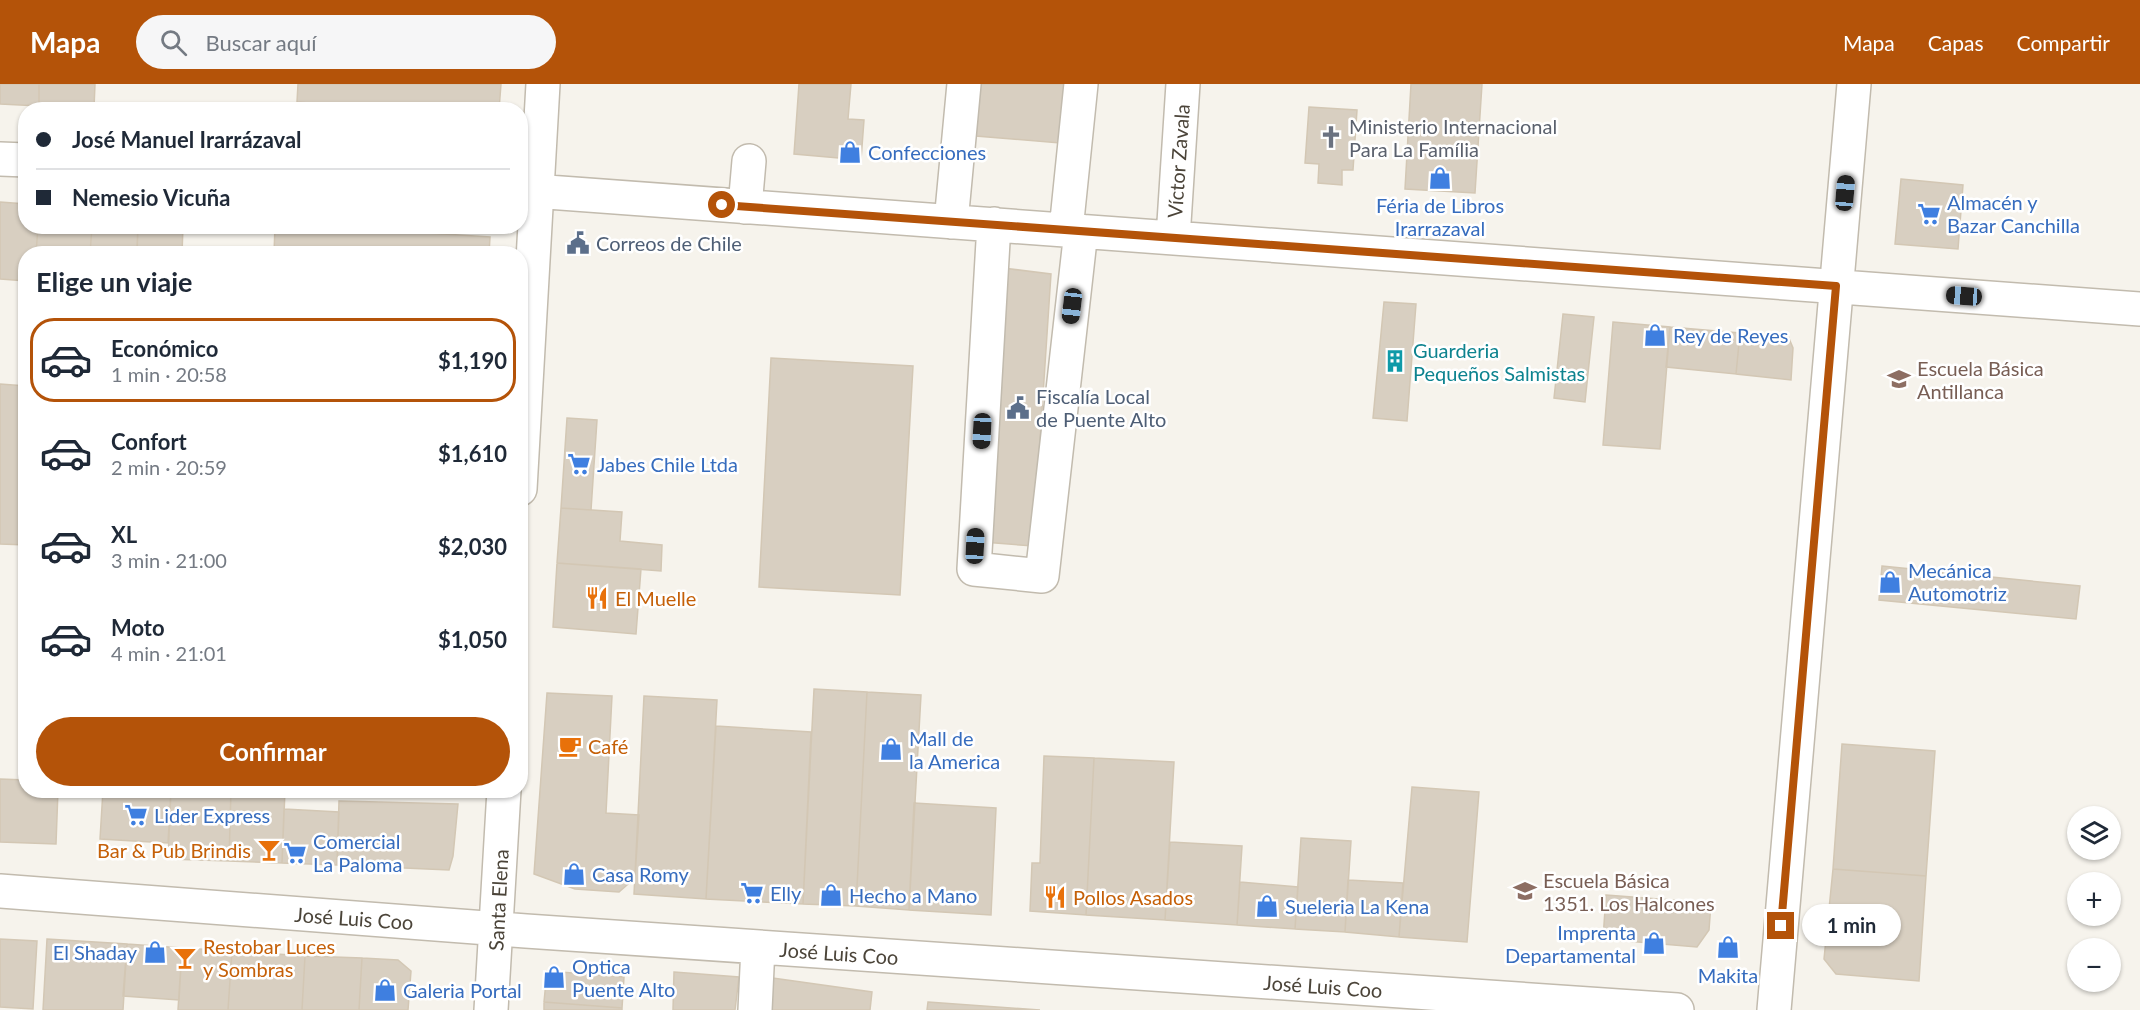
<!DOCTYPE html>
<html lang="es">
<meta charset="utf-8">
<style>
:root{--surface:#fff;--page:#f6f6f7;--text:#1f2937;--muted:#747a83;--line:#e0e1e3;--accent:#b45309}
body{margin:0;font-family:Lato,sans-serif;background:var(--page);color:var(--text);height:100vh;display:flex;flex-direction:column;font-size:22px;white-space:nowrap}
*{box-sizing:border-box;margin:0}
p{font-size:20px;color:var(--muted)}
.icon{flex:none;width:33px;height:33px;fill:none;stroke:currentColor;stroke-width:2;stroke-linecap:round;stroke-linejoin:round}
.map{position:relative;flex:1;overflow:hidden}
.drawer{position:absolute;left:18px;top:162px;width:510px;height:552px;display:flex;flex-direction:column;background:var(--surface);border-radius:24px;box-shadow:0 2px 4px #0004}
.drawer>*{flex:none}
.hud{position:absolute;left:18px;top:18px;width:510px;height:132px;border-radius:24px;box-shadow:0 2px 4px #0004;display:grid;align-content:center;height:132px;padding:0 18px;background:var(--surface)}
.controls{position:absolute;left:2067px;top:722px;display:grid;gap:12px}
.controls a{display:grid;place-items:center;width:54px;height:54px;border-radius:50%;background:var(--surface);box-shadow:0 2px 4px #0004;font-size:30px}
.end{position:absolute;width:27px;height:27px;margin:-14px;border:8px solid #b45309;background:#fff;box-shadow:0 0 0 3px #fff}
.from{border-radius:50%}
.bubble{position:absolute;height:42px;border-radius:21px;background:var(--surface);box-shadow:0 2px 4px #0004;font-size:20px;font-weight:700;line-height:42px;text-align:center}
.car{position:absolute;width:18px;height:36px;margin:-18px -9px;border-radius:8px;box-shadow:0 0 4px 2px #0007;background:linear-gradient(#222 24%,#8ab4d8 0 40%,#222 0 76%,#8ab4d8 0 86%,#222 0)}
.hud b{display:flex;align-items:center;gap:21px;height:57px;font-size:22px}
.hud b+b{border-top:2px solid var(--line)}
.hud i{width:15px;height:15px;background:var(--text)}
ul{padding:0;list-style:none}
li{display:flex;align-items:center;gap:18px;height:84px;margin:0 12px 9px;padding:0 6px;border:3px solid transparent;border-radius:24px}
li div{flex:1}
li b{display:block;font-size:22px}
li em{font-style:normal;font-weight:700}
li.active{border-color:var(--accent)}
li>.icon{width:54px;height:54px;stroke-width:1.5}
h2{padding:0 18px;font-size:27px;line-height:72px}
.primary-button{display:flex;gap:12px;margin-top:auto;padding:12px 18px}
.primary-button a{flex:1;height:69px;border-radius:36px;background:var(--accent);color:#fff;font-size:24px;font-weight:700;line-height:69px;text-align:center}
header{display:flex;align-items:center;gap:36px;box-sizing:border-box;height:84px;padding:0 30px;background:var(--accent);color:#fff}
header strong{font-size:28px}
nav{display:flex;gap:33px;margin-inline-start:auto;font-size:21px}
.search{width:420px;height:54px;background:var(--page);display:flex;align-items:center;gap:15px;box-sizing:border-box;padding:0 21px;border-radius:33px;color:var(--muted);font-size:22px}
.map>svg:first-child{display:block}
.building{fill:#d8cfc1;stroke:#d3c7b4;stroke-width:1.5}
.lines{fill:none;stroke-linecap:round;stroke-linejoin:round}
.minor-casing{stroke:#c2bbae;stroke-width:36}
.minor{stroke:#fff;stroke-width:33}
.route{stroke:#b45309;stroke-width:8}
.labels{text-anchor:middle;dominant-baseline:central;stroke-width:5;stroke-linejoin:round;paint-order:stroke}
.worship-label{font-size:20px;fill:#5b616d;stroke:#fff;text-anchor:start}
.shop-label{font-size:20px;fill:#366cbe;stroke:#fff;text-anchor:start}
.street-label{font-size:20px;fill:#4b4439;stroke:#fff}
.service-label{font-size:20px;fill:#4e5e75;stroke:#fff;text-anchor:start}
.culture-label{font-size:20px;fill:#0d838f;stroke:#fff;text-anchor:start}
.education-label{font-size:20px;fill:#785e54;stroke:#fff;text-anchor:start}
.food-label{font-size:20px;fill:#c56008;stroke:#fff;text-anchor:start}
</style>
<header>
<strong>Mapa</strong>
<div class="search"><svg class="icon" aria-label="search" viewBox="0 0 24 24"><circle cx="10" cy="10" r="6"/><path d="M15 15l6 6"/></svg>Buscar aquí</div>
<nav><a>Mapa</a><a>Capas</a><a>Compartir</a></nav>
</header>
<div class="map">
<svg width="2140" height="926" viewBox="0 0 2140 926">
<rect width="100%" height="100%" fill="#f6f3ec"/>
<path class="building" d="M 0,0 L 39,0 L 39,22 L 0,20 Z
M 39,0 L 95,0 L 94,24 L 39,22 Z
M 298,0 L 501,0 L 499,26 L 394,26 L 297,18 Z
M 799,0 L 851,0 L 848,35 L 864,36 L 861,76 L 794,70 Z
M 980,0 L 1065,0 L 1060,59 L 976,52 Z
M 1411,0 L 1482,0 L 1475,109 L 1405,105 Z
M 1309,23 L 1357,26 L 1353,86 L 1342,86 L 1342,101 L 1318,99 L 1319,80 L 1305,79 Z
M 1901,95 L 1963,101 L 1958,165 L 1895,160 Z
M 0,118 L 26,120 L 26,142 L 38,142 L 36,170 L 26,170 L 26,197 L 0,195 Z
M 38,142 L 92,142 L 90,170 L 36,170 Z
M 92,142 L 138,142 L 137,170 L 90,170 Z
M 138,142 L 183,142 L 182,170 L 153,170 L 153,165 L 137,164 Z
M 275,142 L 318,142 L 490,153 L 489,170 L 274,170 Z
M 1003,184 L 1051,190 L 1033,462 L 983,458 Z
M 1384,218 L 1416,220 L 1407,337 L 1373,334 Z
M 1563,230 L 1594,233 L 1585,318 L 1554,314 Z
M 1613,238 L 1670,243 L 1660,365 L 1603,361 Z
M 1670,243 L 1740,249 L 1736,290 L 1666,283 Z
M 1740,249 L 1788,252 L 1793,264 L 1791,296 L 1736,290 Z
M 771,274 L 913,282 L 900,511 L 759,503 Z
M 0,300 L 26,302 L 26,461 L 0,460 Z
M 567,334 L 597,336 L 591,426 L 561,424 Z
M 561,424 L 622,428 L 620,457 L 662,461 L 661,487 L 557,479 Z
M 557,479 L 641,485 L 636,550 L 553,543 Z
M 1882,482 L 2080,502 L 2076,535 L 1879,516 Z
M 814,605 L 867,608 L 856,822 L 803,820 Z
M 867,608 L 921,611 L 909,826 L 856,822 Z
M 547,609 L 612,612 L 606,729 L 639,731 L 635,794 L 619,808 L 575,805 L 534,790 Z
M 644,612 L 717,616 L 706,815 L 634,810 Z
M 716,642 L 811,648 L 803,820 L 706,815 Z
M 1842,660 L 1935,667 L 1926,792 L 1833,785 Z
M 1044,672 L 1094,674 L 1086,831 L 1030,827 L 1032,779 L 1040,779 Z
M 1094,674 L 1174,678 L 1165,836 L 1086,831 Z
M 0,695 L 26,696 L 26,706 L 58,706 L 56,760 L 0,758 Z
M 1412,703 L 1479,708 L 1467,858 L 1399,853 Z
M 103,706 L 171,706 L 168,759 L 100,755 Z
M 171,706 L 231,706 L 229,777 L 168,775 Z
M 231,706 L 285,706 L 282,779 L 229,777 Z
M 339,717 L 458,720 L 453,772 L 449,786 L 337,781 Z
M 914,719 L 996,724 L 991,831 L 909,826 Z
M 284,725 L 339,728 L 337,781 L 282,779 Z
M 1301,754 L 1351,757 L 1345,848 L 1295,845 Z
M 1170,758 L 1242,762 L 1237,841 L 1165,836 Z
M 1833,785 L 1926,792 L 1919,897 L 1836,890 L 1824,875 Z
M 1348,796 L 1403,799 L 1399,853 L 1345,848 Z
M 1240,798 L 1298,803 L 1295,845 L 1237,841 Z
M 1606,811 L 1711,819 L 1709,846 L 1697,863 L 1603,855 Z
M 0,855 L 37,857 L 33,925 L 0,923 Z
M 47,855 L 127,860 L 123,926 L 43,926 Z
M 127,860 L 182,864 L 179,916 L 123,912 Z
M 182,864 L 232,867 L 228,926 L 178,926 Z
M 232,867 L 305,872 L 302,926 L 228,926 Z
M 305,872 L 362,874 L 359,926 L 302,926 Z
M 362,874 L 398,876 L 411,887 L 408,926 L 359,926 Z
M 547,887 L 624,893 L 622,924 L 544,918 Z
M 674,888 L 739,893 L 735,926 L 673,926 Z
M 759,892 L 872,908 L 870,926 L 756,926 Z
M 544,918 L 622,924 L 622,926 L 544,926 Z
M 928,918 L 1040,926 L 927,926 Z"/>
<g class="lines">
<g class="minor-casing">
<path id="minor" d="M 0,75 L 26,76
M 520,106 L 2140,225
M 745,123 L 749,77
M 951,138 L 964,0
M 994,140 L 974,485 L 1042,492 L 1081,147
M 1066,146 L 1081,0
M 1173,154 L 1183,0
M 520,405 L 543,0
M 0,807 L 526,847 L 1677,926
M 491,926 L 504,706
M 755,926 L 758,863
M 1774,926 L 1854,0"/>
</g>
<use href="#minor" class="minor"/>
</g>
<g class="lines">
<path class="route" d="M 722,121 L 1836,202 L 1781,842"/>
</g>
<defs>
<g id="church-bare" transform="scale(1.8)"><path d="M-1.2-6h2.4v3.5h3.3v2.4h-3.3V6h-2.4V-.1h-3.3v-2.4h3.3Z" fill="#6b7280" stroke="#fff" stroke-width="2.5" paint-order="stroke"/></g>
<g id="shop-bare" transform="scale(1.8)"><path d="M-5-2.5h2.3a2.7 3.5 0 0 1 5.4 0H5L5.5 6h-11ZM-1.5-2.5h3a1.5 2.3 0 0 0-3 0Z" fill="#3f7fe0" stroke="#fff" stroke-width="2.5" paint-order="stroke"/></g>
<g id="supermarket-bare" transform="scale(1.8)"><path d="M-6-5.5h2.5l.6 2H6L4.5 2H-2.5L-4.4-4H-6ZM-1.5 3.2a1.3 1.3 0 1 0 .1 0ZM3 3.2a1.3 1.3 0 1 0 .1 0Z" fill="#3f7fe0" stroke="#fff" stroke-width="2.5" paint-order="stroke"/></g>
<g id="civic-bare" transform="scale(1.8)"><path d="M-.6-6.5H3V-4.5H.6V-3L4-1V1h2V6H-6V1h2V-1L-.6-3ZM-1.2 2.5V6h2.4V2.5Z" fill="#5c6f8a" stroke="#fff" stroke-width="2.5" paint-order="stroke"/></g>
<g id="building-bare" transform="scale(1.8)"><path d="M-4-6H4V6H1V3H-1V6H-4ZM-2.5-4.3h1.7v1.8h-1.7ZM.8-4.3h1.7v1.8H.8ZM-2.5-1h1.7V.8h-1.7ZM.8-1h1.7V.8H.8Z" fill="#0f9aa8" stroke="#fff" stroke-width="2.5" paint-order="stroke"/></g>
<g id="school-bare" transform="scale(1.8)"><path d="M0-5L7-2L0 1L-7-2ZM-4 1L0 2.5L4 1V4Q0 6-4 4Z" fill="#8d6e63" stroke="#fff" stroke-width="2.5" paint-order="stroke"/></g>
<g id="restaurant-bare" transform="scale(1.8)"><path d="M-5-6h1v4h1v-4h1v4h1v-4h1v5L-1.5 .5V6h-2V.5L-5-1ZM5-6V6H3V1.5H1.5Q1.5-4 5-6Z" fill="#e8710a" stroke="#fff" stroke-width="2.5" paint-order="stroke"/></g>
<g id="cafe-bare" transform="scale(1.8)"><path d="M-5.5-4.5H6V0H3Q3 3.5 0 3.5H-2.5Q-5.5 3.5-5.5 0ZM3-3.2v2h1.7v-2ZM-6 4.5H4V6H-6Z" fill="#e8710a" stroke="#fff" stroke-width="2.5" paint-order="stroke"/></g>
<g id="bar-bare" transform="scale(1.8)"><path d="M-6-5H6L.8 .8V4.5H3.5V6h-7V4.5H-.8V.8Z" fill="#e8710a" stroke="#fff" stroke-width="2.5" paint-order="stroke"/></g>
</defs>
<g fill-rule="evenodd">
<use href="#church-bare" x="1331" y="53"/>
<use href="#shop-bare" x="850" y="68"/>
<use href="#shop-bare" x="1440" y="94"/>
<use href="#supermarket-bare" x="1929" y="130"/>
<use href="#civic-bare" x="578" y="159"/>
<use href="#shop-bare" x="1655" y="251"/>
<use href="#building-bare" x="1395" y="277"/>
<use href="#school-bare" x="1899" y="295"/>
<use href="#civic-bare" x="1018" y="324"/>
<use href="#supermarket-bare" x="579" y="380"/>
<use href="#shop-bare" x="1890" y="498"/>
<use href="#restaurant-bare" x="597" y="514"/>
<use href="#cafe-bare" x="570" y="662"/>
<use href="#shop-bare" x="891" y="665"/>
<use href="#supermarket-bare" x="136" y="731"/>
<use href="#bar-bare" x="269" y="766"/>
<use href="#supermarket-bare" x="295" y="769"/>
<use href="#shop-bare" x="574" y="790"/>
<use href="#school-bare" x="1525" y="807"/>
<use href="#supermarket-bare" x="752" y="809"/>
<use href="#shop-bare" x="831" y="811"/>
<use href="#restaurant-bare" x="1055" y="813"/>
<use href="#shop-bare" x="1267" y="822"/>
<use href="#shop-bare" x="1654" y="859"/>
<use href="#shop-bare" x="1728" y="863"/>
<use href="#shop-bare" x="155" y="868"/>
<use href="#bar-bare" x="185" y="874"/>
<use href="#shop-bare" x="554" y="893"/>
<use href="#shop-bare" x="385" y="906"/>
</g>
<g class="labels">
<g class="worship-label">
<text x="1349" y="42">Ministerio Internacional<tspan x="1349" dy="23">Para La Família</tspan></text>
</g>
<g class="shop-label">
<text x="868" y="68">Confecciones</text>
<text x="1947" y="118">Almacén y<tspan x="1947" dy="23">Bazar Canchilla</tspan></text>
<text x="1440" y="121" text-anchor="middle">Féria de Libros<tspan x="1440" dy="23">Irarrazaval</tspan></text>
<text x="1673" y="251">Rey de Reyes</text>
<text x="597" y="380">Jabes Chile Ltda</text>
<text x="1908" y="486">Mecánica<tspan x="1908" dy="23">Automotriz</tspan></text>
<text x="909" y="654">Mall de<tspan x="909" dy="23">la America</tspan></text>
<text x="154" y="731">Lider Express</text>
<text x="313" y="757">Comercial<tspan x="313" dy="23">La Paloma</tspan></text>
<text x="592" y="790">Casa Romy</text>
<text x="770" y="809">Elly</text>
<text x="849" y="811">Hecho a Mano</text>
<text x="1285" y="822">Sueleria La Kena</text>
<text x="1636" y="848" text-anchor="end">Imprenta<tspan x="1636" dy="23">Departamental</tspan></text>
<text x="137" y="868" text-anchor="end">El Shaday</text>
<text x="572" y="882">Optica<tspan x="572" dy="23">Puente Alto</tspan></text>
<text x="1728" y="891" text-anchor="middle">Makita</text>
<text x="403" y="906">Galeria Portal</text>
</g>
<g class="street-label">
<text transform="translate(1178 77) rotate(-86)">Víctor Zavala</text>
<text transform="translate(498 816) rotate(-87)">Santa Elena</text>
<text transform="translate(354 834) rotate(4)">José Luis Coo</text>
<text transform="translate(839 869) rotate(4)">José Luis Coo</text>
<text transform="translate(1323 902) rotate(4)">José Luis Coo</text>
</g>
<g class="service-label">
<text x="596" y="159">Correos de Chile</text>
<text x="1036" y="312">Fiscalía Local<tspan x="1036" dy="23">de Puente Alto</tspan></text>
</g>
<g class="culture-label">
<text x="1413" y="266">Guarderia<tspan x="1413" dy="23">Pequeños Salmistas</tspan></text>
</g>
<g class="education-label">
<text x="1917" y="284">Escuela Básica<tspan x="1917" dy="23">Antillanca</tspan></text>
<text x="1543" y="796">Escuela Básica<tspan x="1543" dy="23">1351. Los Halcones</tspan></text>
</g>
<g class="food-label">
<text x="615" y="514">El Muelle</text>
<text x="588" y="662">Café</text>
<text x="251" y="766" text-anchor="end">Bar &amp; Pub Brindis</text>
<text x="1073" y="813">Pollos Asados</text>
<text x="203" y="862">Restobar Luces<tspan x="203" dy="23">y Sombras</tspan></text>
</g>
</g>
</svg>
<div class="controls">
<a><svg class="icon" aria-label="layers" viewBox="0 0 24 24"><path d="M12 4l9 5-9 5-9-5zM3 14l9 5 9-5"/></svg></a>
<a>+</a>
<a>−</a>
</div>
<i class="end from" style="left:722px;top:121px"></i>
<i class="end" style="left:1781px;top:842px"></i>
<div class="bubble" style="left:1802px;top:820px;width:99px">1 min</div>
<i class="car" style="left:1845px;top:109px;rotate:5deg"></i>
<i class="car" style="left:1964px;top:212px;rotate:274deg"></i>
<i class="car" style="left:1072px;top:222px;rotate:187deg"></i>
<i class="car" style="left:982px;top:347px;rotate:183deg"></i>
<i class="car" style="left:975px;top:462px;rotate:3deg"></i>
<div class="hud">
<b><i class="from"></i>José Manuel Irarrázaval</b>
<b><i></i>Nemesio Vicuña</b>
</div>
<section class="drawer">
<h2>Elige un viaje</h2>
<ul>
<li class="active"><svg class="icon" aria-label="car" viewBox="0 0 24 24"><path d="M5 17H2v-5l4-1 3-4h7l3 4 3 1v5h-3M9 17h6M6 11h13"/><circle cx="7" cy="17" r="2"/><circle cx="17" cy="17" r="2"/></svg><div><b>Económico</b><p>1 min · 20:58</p></div><em>$1,190</em></li>
<li><svg class="icon" aria-label="car" viewBox="0 0 24 24"><path d="M5 17H2v-5l4-1 3-4h7l3 4 3 1v5h-3M9 17h6M6 11h13"/><circle cx="7" cy="17" r="2"/><circle cx="17" cy="17" r="2"/></svg><div><b>Confort</b><p>2 min · 20:59</p></div><em>$1,610</em></li>
<li><svg class="icon" aria-label="car" viewBox="0 0 24 24"><path d="M5 17H2v-5l4-1 3-4h7l3 4 3 1v5h-3M9 17h6M6 11h13"/><circle cx="7" cy="17" r="2"/><circle cx="17" cy="17" r="2"/></svg><div><b>XL</b><p>3 min · 21:00</p></div><em>$2,030</em></li>
<li><svg class="icon" aria-label="car" viewBox="0 0 24 24"><path d="M5 17H2v-5l4-1 3-4h7l3 4 3 1v5h-3M9 17h6M6 11h13"/><circle cx="7" cy="17" r="2"/><circle cx="17" cy="17" r="2"/></svg><div><b>Moto</b><p>4 min · 21:01</p></div><em>$1,050</em></li>
</ul>
<div class="primary-button"><a>Confirmar</a></div>
</section>
</div>
